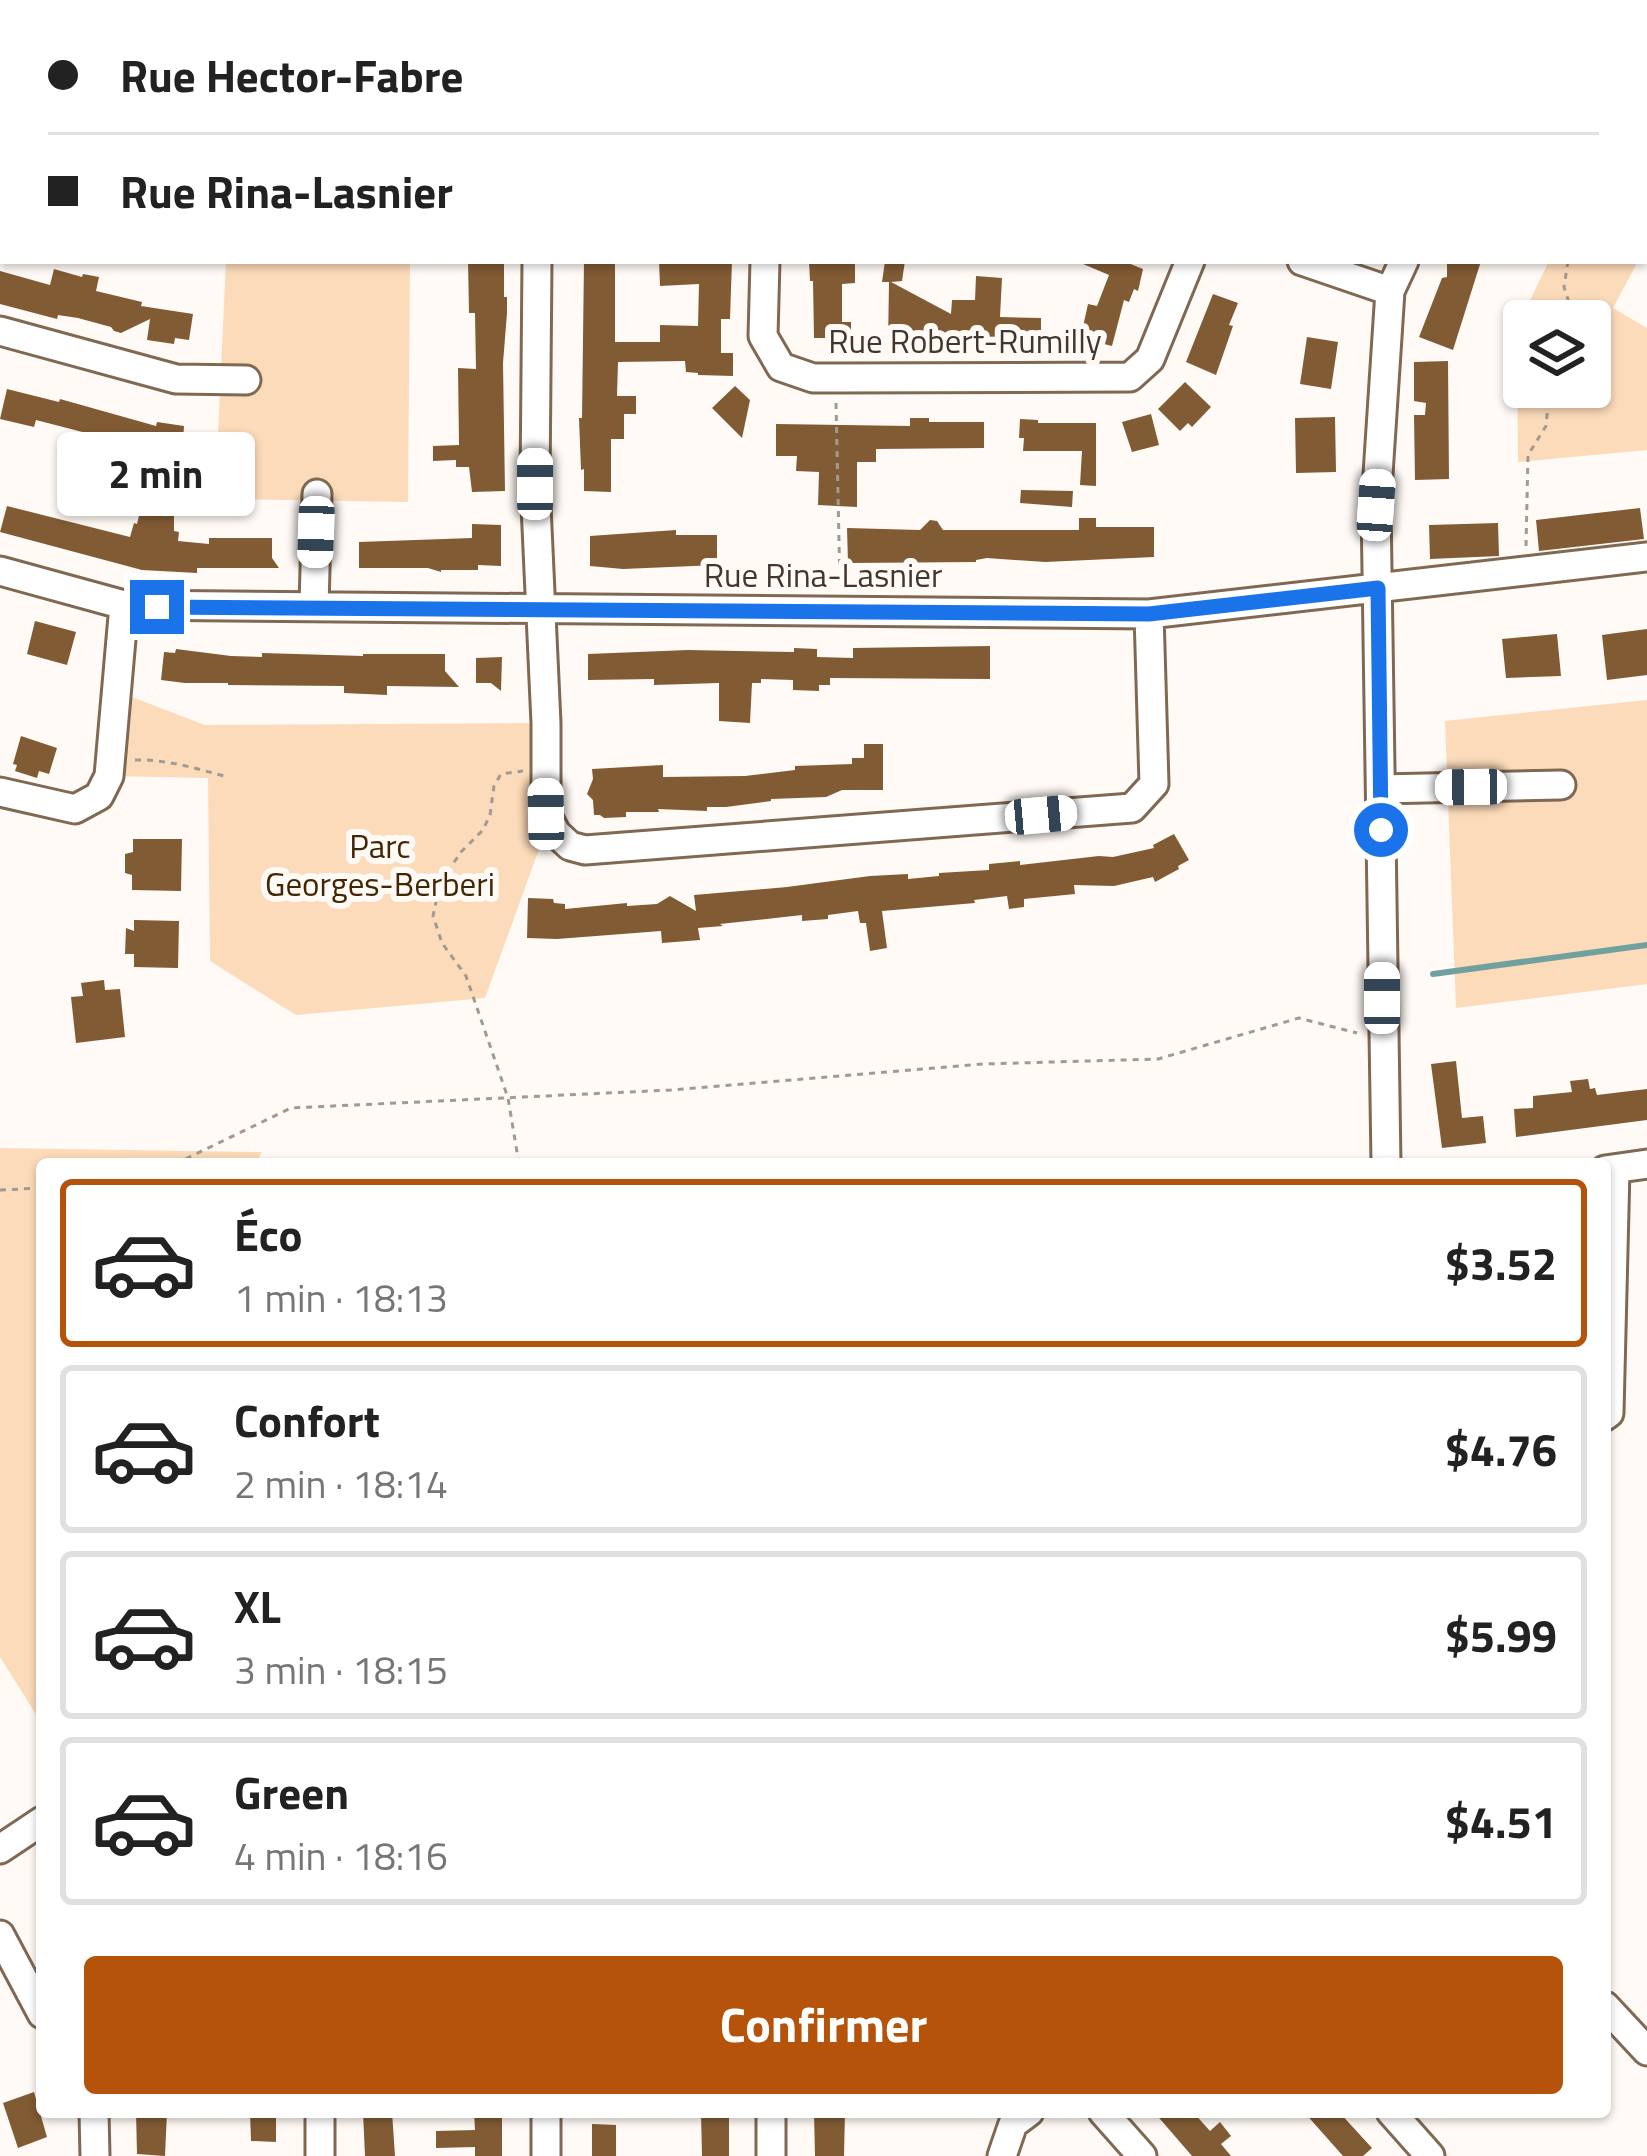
<!DOCTYPE html>
<html lang="fr">
<meta charset="utf-8">
<style>
:root{--surface:#fff;--page:#f2f2f2;--text:#222;--muted:#767676;--line:#e0e0e0;--accent:#b45309}
body{margin:0;font-family:"Titillium Web",sans-serif;background:var(--page);color:var(--text);height:100vh;display:flex;flex-direction:column;font-size:45px;white-space:nowrap}
*{box-sizing:border-box;margin:0}
p{font-size:39px;color:var(--muted)}
.icon{flex:none;width:66px;height:66px;fill:none;stroke:currentColor;stroke-width:2;stroke-linecap:round;stroke-linejoin:round}
.map{position:relative;flex:1;overflow:hidden}
.drawer{position:absolute;left:36px;top:1158px;width:1575px;height:960px;display:flex;flex-direction:column;background:var(--surface);border-radius:12px;box-shadow:0 3px 9px #0004}
.drawer>*{flex:none}
.hud{position:absolute;left:0px;top:0px;width:1647px;height:264px;box-shadow:0 3px 9px #0004;display:grid;align-content:center;height:264px;padding:0 48px;background:var(--surface)}
.fabs{position:absolute;left:1503px;top:300px;display:grid;gap:24px}
.fabs a{display:grid;place-items:center;width:108px;height:108px;border-radius:12px;background:var(--surface);box-shadow:0 3px 9px #0004;font-size:60px}
.end{position:absolute;width:54px;height:54px;margin:-27px;border:15px solid #1a73e8;background:#fff;box-shadow:0 0 0 6px #fff}
.from{border-radius:50%}
.bubble{position:absolute;height:84px;border-radius:12px;background:var(--surface);box-shadow:0 3px 9px #0004;font-size:39px;font-weight:700;line-height:84px;text-align:center}
.car{position:absolute;width:36px;height:72px;margin:-36px -18px;border-radius:15px;box-shadow:0 0 9px 3px #0007;background:linear-gradient(#fff 24%,#345 0 40%,#fff 0 76%,#345 0 86%,#fff 0)}
.hud b{display:flex;align-items:center;gap:42px;height:114px;font-size:45px}
.hud b+b{border-top:3px solid var(--line)}
.hud i{width:30px;height:30px;background:var(--text)}
ul{padding:21px 0 0;list-style:none}
li{display:flex;align-items:center;gap:36px;height:168px;margin:0 24px 18px;padding:0 24px;border:6px solid var(--line);border-radius:12px}
li div{flex:1}
li b{display:block;font-size:45px}
li em{font-style:normal;font-weight:700}
li.active{border-color:var(--accent)}
li>.icon{width:108px;height:108px;stroke-width:1.5}
.button{display:flex;gap:24px;margin-top:auto;padding:24px 48px}
.button a{flex:1;height:138px;border-radius:12px;background:var(--accent);color:#fff;font-size:48px;font-weight:700;line-height:138px;text-align:center}
.map>svg:first-child{display:block}
.green{fill:#fcdbba;fill-rule:evenodd}
.lines{fill:none;stroke-linecap:round;stroke-linejoin:round}
.stream{stroke:#71a19e;stroke-width:6}
.building{fill:#805b34}
.minor-casing{stroke:#7f6953;stroke-width:33}
.path{stroke:#a19a93;stroke-width:3;stroke-dasharray:6 6;stroke-linecap:butt}
.minor{stroke:#fff;stroke-width:27}
.route{stroke:#1a73e8;stroke-width:15}
.labels{text-anchor:middle;dominant-baseline:central;stroke-width:12;stroke-linejoin:round;paint-order:stroke}
.street-label{font-size:33px;fill:#41372e;stroke:#fffaf5}
.park-label{font-size:33px;fill:#412604;stroke:#fffaf5}
</style>
<div class="map">
<svg width="1647" height="2156" viewBox="0 0 1647 2156">
<rect width="100%" height="100%" fill="#fffaf5"/>
<path class="green" d="M 226,261 L 410,261 L 408,502 L 215,499 Z
M 1549,261 L 1638,261 L 1613,308 L 1647,328 L 1647,450 L 1518,462 L 1517,327 ZM 1524,321 L 1590,321 L 1590,387 L 1524,387 Z
M 116,691 L 205,725 L 546,723 L 556,833 L 542,841 L 485,998 L 296,1015 L 210,961 L 208,778 L 109,776 Z
M 1647,700 L 1647,984 L 1456,1008 L 1445,721 Z
M 0,1148 L 262,1152 L 255,1164 L 42,1164 L 42,1724 L 0,1657 Z"/>
<g class="lines">
<path class="stream" d="M 1433,974 L 1647,945"/>
</g>
<path class="building" d="M 468,261 L 504,261 L 504,297 L 507,297 L 507,313 L 503,363 L 505,491 L 472,492 L 469,467 L 456,467 L 456,460 L 433,461 L 433,446 L 459,445 L 458,368 L 476,369 L 475,313 L 469,313 Z
M 584,261 L 615,261 L 615,342 L 660,342 L 660,325 L 698,326 L 699,284 L 660,286 L 659,261 L 732,261 L 730,319 L 721,319 L 721,353 L 733,353 L 733,376 L 698,375 L 698,373 L 686,372 L 685,361 L 618,362 L 617,396 L 636,396 L 636,414 L 624,414 L 624,439 L 611,439 L 611,492 L 584,491 L 584,469 L 581,470 L 579,418 L 582,418 Z
M 809,261 L 855,261 L 855,283 L 842,284 L 842,322 L 851,322 L 851,338 L 814,338 L 813,281 L 810,281 Z
M 885,261 L 905,261 L 902,281 L 891,282 L 951,314 L 952,300 L 975,300 L 976,276 L 1002,278 L 1000,317 L 1041,318 L 1041,342 L 1028,342 L 1028,344 L 945,343 L 945,338 L 912,337 L 912,344 L 888,344 L 889,282 L 882,282 Z
M 1076,261 L 1123,261 L 1143,269 L 1138,291 L 1134,289 L 1129,302 L 1124,300 L 1112,346 L 1100,343 L 1099,337 L 1080,340 L 1088,304 L 1097,306 L 1109,275 Z
M 1447,261 L 1481,261 L 1453,350 L 1419,337 L 1442,278 L 1447,277 Z
M 54,269 L 82,277 L 83,274 L 99,277 L 96,291 L 142,302 L 141,306 L 193,314 L 189,340 L 175,338 L 174,344 L 147,340 L 150,319 L 121,333 L 114,331 L 111,327 L 78,318 L 58,315 L 57,319 L 0,304 L 0,271 L 50,285 Z
M 1213,294 L 1238,303 L 1229,325 L 1233,326 L 1216,375 L 1186,362 Z
M 1307,337 L 1338,342 L 1331,389 L 1300,384 Z
M 1448,361 L 1449,479 L 1415,480 L 1414,415 L 1425,415 L 1426,403 L 1414,401 L 1414,362 Z
M 1185,382 L 1211,407 L 1192,427 L 1188,423 L 1180,431 L 1158,409 Z
M 735,386 L 750,400 L 742,438 L 712,408 Z
M 7,389 L 59,402 L 60,399 L 156,426 L 157,422 L 184,426 L 182,456 L 134,448 L 108,441 L 100,477 L 85,474 L 94,435 L 36,420 L 34,427 L 0,419 Z
M 1151,414 L 1159,445 L 1132,452 L 1122,422 Z
M 1335,417 L 1336,472 L 1296,473 L 1295,418 Z
M 910,418 L 929,418 L 929,422 L 984,422 L 984,448 L 876,449 L 876,462 L 857,462 L 857,507 L 818,505 L 819,472 L 796,471 L 797,456 L 776,456 L 776,424 L 910,426 Z
M 1020,419 L 1038,420 L 1038,423 L 1096,423 L 1096,486 L 1080,485 L 1082,451 L 1023,451 L 1024,438 L 1019,438 Z
M 1021,490 L 1073,491 L 1072,507 L 1020,503 Z
M 144,495 L 174,498 L 174,531 L 179,532 L 178,541 L 209,544 L 209,538 L 272,538 L 272,558 L 279,568 L 197,568 L 197,573 L 142,570 L 0,532 L 7,506 L 130,537 L 134,523 L 137,524 Z
M 1640,508 L 1644,539 L 1539,551 L 1536,520 Z
M 1079,518 L 1096,518 L 1096,527 L 1154,527 L 1154,557 L 1045,562 L 987,558 L 976,560 L 976,562 L 848,563 L 847,528 L 920,530 L 930,520 L 937,521 L 943,530 L 1079,530 Z
M 1498,523 L 1499,556 L 1430,559 L 1429,525 Z
M 472,524 L 501,525 L 501,566 L 478,565 L 478,570 L 441,570 L 441,572 L 428,568 L 359,568 L 359,542 L 472,538 Z
M 676,530 L 676,535 L 717,535 L 717,565 L 623,569 L 590,566 L 590,536 Z
M 35,621 L 76,632 L 67,665 L 27,654 Z
M 1647,629 L 1647,675 L 1607,680 L 1602,635 Z
M 1557,634 L 1561,676 L 1506,678 L 1502,639 Z
M 990,646 L 990,679 L 830,678 L 830,685 L 819,685 L 819,691 L 793,690 L 793,680 L 761,679 L 761,683 L 752,683 L 750,723 L 719,721 L 719,683 L 654,685 L 654,679 L 588,680 L 588,654 L 688,650 L 794,652 L 794,648 L 817,649 L 817,657 L 853,658 L 853,648 Z
M 176,649 L 231,656 L 262,657 L 262,653 L 363,656 L 363,654 L 445,654 L 445,671 L 459,687 L 387,686 L 387,695 L 344,693 L 344,686 L 228,685 L 228,683 L 185,683 L 161,680 L 164,652 L 175,653 Z
M 502,657 L 501,691 L 491,683 L 476,683 L 476,658 Z
M 21,736 L 57,748 L 49,774 L 39,771 L 37,778 L 15,771 L 17,765 L 13,764 Z
M 864,744 L 883,744 L 883,790 L 842,790 L 826,797 L 771,799 L 771,801 L 726,807 L 707,807 L 707,811 L 658,809 L 659,812 L 626,812 L 626,817 L 604,818 L 600,815 L 594,815 L 593,800 L 587,794 L 593,779 L 592,769 L 663,765 L 663,777 L 745,776 L 795,770 L 795,766 L 852,764 L 852,758 L 864,758 Z
M 1174,834 L 1189,860 L 1178,866 L 1179,869 L 1155,882 L 1153,877 L 1114,886 L 1074,885 L 1075,894 L 1024,899 L 1024,907 L 1009,909 L 1007,896 L 974,900 L 975,903 L 882,911 L 887,948 L 870,951 L 866,923 L 860,923 L 858,911 L 828,915 L 828,919 L 802,921 L 802,915 L 720,924 L 723,926 L 698,928 L 700,940 L 662,943 L 661,931 L 557,939 L 527,938 L 528,898 L 553,899 L 554,903 L 565,904 L 565,909 L 627,903 L 627,906 L 657,904 L 670,896 L 696,911 L 694,895 L 787,887 L 870,876 L 908,874 L 908,879 L 939,876 L 939,873 L 989,870 L 989,864 L 1020,861 L 1020,865 L 1099,856 L 1113,857 L 1154,848 L 1153,845 Z
M 133,839 L 182,839 L 181,891 L 132,890 L 132,875 L 125,873 L 125,854 L 133,852 Z
M 134,920 L 179,921 L 178,968 L 134,967 L 134,954 L 125,954 L 126,928 L 134,931 Z
M 104,980 L 105,990 L 120,989 L 125,1037 L 76,1043 L 71,997 L 83,996 L 81,983 Z
M 1456,1061 L 1462,1118 L 1483,1116 L 1486,1143 L 1442,1148 L 1431,1064 Z
M 1588,1079 L 1590,1089 L 1595,1088 L 1597,1095 L 1647,1089 L 1647,1120 L 1516,1137 L 1514,1109 L 1533,1108 L 1533,1096 L 1572,1092 L 1570,1081 Z
M 34,2092 L 47,2137 L 18,2148 L 3,2103 Z
M 136,2112 L 167,2112 L 165,2156 L 137,2154 Z
M 250,2112 L 276,2112 L 276,2142 L 251,2141 Z
M 363,2112 L 392,2112 L 395,2156 L 365,2156 Z
M 474,2112 L 502,2112 L 502,2156 L 475,2156 L 475,2147 L 436,2148 L 436,2131 L 475,2130 Z
M 701,2112 L 729,2112 L 729,2156 L 702,2156 Z
M 814,2112 L 845,2112 L 844,2156 L 815,2156 Z
M 1154,2112 L 1193,2112 L 1210,2131 L 1220,2122 L 1231,2136 L 1221,2144 L 1231,2156 L 1192,2156 Z
M 1304,2112 L 1339,2112 L 1372,2148 L 1363,2156 L 1343,2156 Z
M 592,2124 L 616,2125 L 616,2156 L 592,2156 Z"/>
<g class="lines">
<g class="minor-casing">
<path id="minor" d="M 307,0 L 307,3
M 534,0 L 535,3
M 1216,0 L 1223,3
M 773,3 L 773,0
M 1532,3 L 1533,0
M 0,112 L 3,113
M 1644,189 L 1647,191
M 537,261 L 535,484 L 546,723 L 546,814 L 556,833 L 570,846 L 585,850 L 1132,808 L 1154,784 L 1149,614
M 765,261 L 763,336 L 781,367 L 813,378 L 836,378 L 1130,377 L 1150,359 L 1190,261
M 1302,261 L 1390,291
M 0,331 L 176,379 L 246,380
M 0,571 L 124,605 L 1149,614 L 1647,557
M 314,607 L 317,494
M 1381,789 L 1561,785
M 0,792 L 75,809 L 99,796 L 109,776 L 124,605
M 1386,1164 L 1376,505 L 1390,291 L 1404,261
M 1605,1170 L 1647,1164
M 1605,1416 L 1609,1413 L 1615,1169
M 0,1849 L 42,1821
M 0,1935 L 42,2014
M 1605,2006 L 1647,2051
M 94,2112 L 95,2156
M 320,2112 L 320,2156
M 771,2112 L 771,2156
M 1103,2112 L 1142,2156
M 1391,2112 L 1430,2156
M 546,2156 L 546,2112
M 1002,2156 L 1013,2124 L 1029,2112"/>
</g>
<path class="path" d="M 1568,261 L 1564,287 L 1575,321
M 836,403 L 840,586
M 1526,546 L 1528,455 L 1546,426 L 1548,406 L 1557,387
M 135,760 C 167,759 197,769 228,777
M 175,1164 L 291,1108 L 671,1090 L 983,1064 L 1158,1059 L 1299,1018 L 1357,1033
M 519,1164 L 508,1098 L 466,976 L 442,943 L 433,916 L 440,883 L 461,852 L 483,830 L 490,815 L 494,786 L 501,774 L 523,771
M 0,1190 L 42,1188"/>
<use href="#minor" class="minor"/>
</g>
<g class="lines">
<path class="route" d="M 157,607 L 1149,614 L 1378,588 L 1381,830"/>
</g>
<g class="labels">
<g class="street-label">
<text x="965" y="341">Rue Robert-Rumilly</text>
<text x="823" y="575">Rue Rina-Lasnier</text>
</g>
<g class="park-label">
<text x="380" y="846">Parc<tspan x="380" dy="38">Georges-Berberi</tspan></text>
</g>
</g>
</svg>
<div class="fabs">
<a><svg class="icon" aria-label="layers" viewBox="0 0 24 24"><path d="M12 4l9 5-9 5-9-5zM3 14l9 5 9-5"/></svg></a>
</div>
<i class="end from" style="left:1381px;top:830px"></i>
<i class="end" style="left:157px;top:607px"></i>
<div class="bubble" style="left:57px;top:432px;width:198px">2 min</div>
<i class="car" style="left:535px;top:484px;rotate:0deg"></i>
<i class="car" style="left:1376px;top:505px;rotate:4deg"></i>
<i class="car" style="left:316px;top:532px;rotate:182deg"></i>
<i class="car" style="left:1471px;top:787px;rotate:269deg"></i>
<i class="car" style="left:546px;top:814px;rotate:359deg"></i>
<i class="car" style="left:1041px;top:815px;rotate:85deg"></i>
<i class="car" style="left:1382px;top:998px;rotate:0deg"></i>
<div class="hud">
<b><i class="from"></i>Rue Hector-Fabre</b>
<b><i></i>Rue Rina-Lasnier</b>
</div>
<section class="drawer">
<ul>
<li class="active"><svg class="icon" aria-label="car" viewBox="0 0 24 24"><path d="M5 17H2v-5l4-1 3-4h7l3 4 3 1v5h-3M9 17h6M6 11h13"/><circle cx="7" cy="17" r="2"/><circle cx="17" cy="17" r="2"/></svg><div><b>Éco</b><p>1 min · 18:13</p></div><em>$3.52</em></li>
<li><svg class="icon" aria-label="car" viewBox="0 0 24 24"><path d="M5 17H2v-5l4-1 3-4h7l3 4 3 1v5h-3M9 17h6M6 11h13"/><circle cx="7" cy="17" r="2"/><circle cx="17" cy="17" r="2"/></svg><div><b>Confort</b><p>2 min · 18:14</p></div><em>$4.76</em></li>
<li><svg class="icon" aria-label="car" viewBox="0 0 24 24"><path d="M5 17H2v-5l4-1 3-4h7l3 4 3 1v5h-3M9 17h6M6 11h13"/><circle cx="7" cy="17" r="2"/><circle cx="17" cy="17" r="2"/></svg><div><b>XL</b><p>3 min · 18:15</p></div><em>$5.99</em></li>
<li><svg class="icon" aria-label="car" viewBox="0 0 24 24"><path d="M5 17H2v-5l4-1 3-4h7l3 4 3 1v5h-3M9 17h6M6 11h13"/><circle cx="7" cy="17" r="2"/><circle cx="17" cy="17" r="2"/></svg><div><b>Green</b><p>4 min · 18:16</p></div><em>$4.51</em></li>
</ul>
<div class="button"><a>Confirmer</a></div>
</section>
</div>
